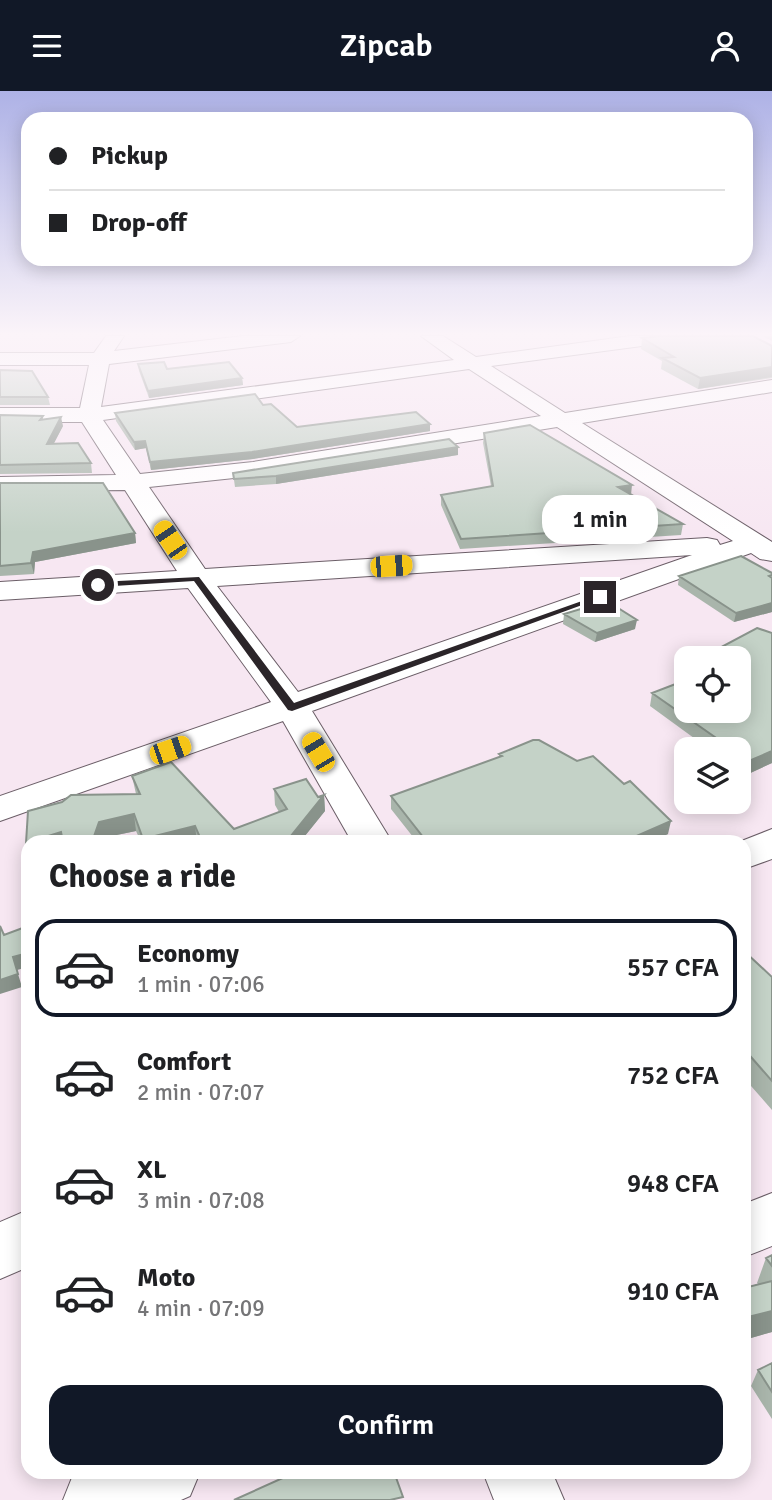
<!DOCTYPE html>
<meta charset="utf-8">
<style>
:root{--surface:#fff;--page:#f6f6f6;--text:#202124;--muted:#757577;--line:#e0e0e0;--accent:#111827}
body{margin:0;font-family:Signika,sans-serif;background:var(--page);color:var(--text);height:100vh;display:flex;flex-direction:column;font-size:26px;white-space:nowrap}
*{box-sizing:border-box;margin:0}
p{font-size:23px;color:var(--muted)}
.icon{flex:none;width:38px;height:38px;fill:none;stroke:currentColor;stroke-width:2;stroke-linecap:round;stroke-linejoin:round}
.map{position:relative;flex:1;overflow:hidden}
.details{position:absolute;left:21px;top:744px;width:730px;height:644px;display:flex;flex-direction:column;background:var(--surface);border-radius:21px;box-shadow:0 4px 18px #0003}
.details>*{flex:none}
.banner{position:absolute;left:21px;top:21px;width:732px;height:154px;border-radius:21px;box-shadow:0 4px 18px #0003;display:grid;align-content:center;height:154px;padding:0 28px;background:var(--surface)}
.fabs{position:absolute;left:674px;top:555px;display:grid;gap:14px}
.fabs a{display:grid;place-items:center;width:77px;height:77px;border-radius:14px;background:var(--surface);box-shadow:0 4px 18px #0003;font-size:35px}
.end{position:absolute;width:32px;height:32px;margin:-16px;border:9px solid #2b2529;background:#fff;box-shadow:0 0 0 4px #fff}
.from{border-radius:50%}
.bubble{position:absolute;height:49px;border-radius:21px;background:var(--surface);box-shadow:0 4px 18px #0003;font-size:23px;font-weight:600;line-height:49px;text-align:center}
.car{position:absolute;width:21px;height:42px;margin:-21px -10px;border-radius:9px;box-shadow:0 0 5px 2px #0007;background:linear-gradient(#f5c518 24%,#345 0 40%,#f5c518 0 76%,#345 0 86%,#f5c518 0)}
.banner b{display:flex;align-items:center;gap:24px;height:66px;font-size:26px}
.banner b+b{border-top:2px solid var(--line)}
.banner i{width:18px;height:18px;background:var(--text)}
ul{padding:0;list-style:none}
li{display:flex;align-items:center;gap:21px;height:98px;margin:0 14px 10px;padding:0 14px;border:4px solid transparent;border-radius:21px}
li div{flex:1}
li b{display:block;font-size:26px}
li em{font-style:normal;font-weight:600}
li.active{border-color:var(--accent)}
li>.icon{width:63px;height:63px;stroke-width:1.5}
h2{padding:0 28px;font-size:32px;line-height:84px}
.action{display:flex;gap:14px;margin-top:auto;padding:14px 28px}
.action a{flex:1;height:80px;border-radius:21px;background:var(--accent);color:#fff;font-size:28px;font-weight:600;line-height:80px;text-align:center}
header{display:flex;justify-content:space-between;align-items:center;height:91px;padding:0 28px;background:var(--accent);color:#fff;font-size:32px;font-weight:600}
.map>svg:first-child{display:block}
.lines{fill:none;stroke-linecap:round;stroke-linejoin:round}
.minor-casing{stroke:#6b5e67;stroke-width:2}
.minor{fill:#fff;fill-rule:evenodd}
.wall{fill:#a9b5ab}
.shaded-wall{fill:#89938b}
.building{fill:#c4d2c7;stroke:#89938b;stroke-width:2}
.route{fill:#2b2529}
</style>
<header><svg class="icon" aria-label="menu" viewBox="0 0 24 24"><path d="M4 6h16M4 12h16M4 18h16"/></svg>Zipcab<svg class="icon" aria-label="person" viewBox="0 0 24 24"><circle cx="12" cy="8" r="4"/><path d="M4 21q1-7 8-7t8 7"/></svg></header>
<div class="map">
<svg width="772" height="1409" viewBox="0 0 772 1409">
<rect width="100%" height="100%" fill="#f7e7f2"/>
<g class="lines">
<g class="minor-casing">
<path id="minor" d="M 106,245 L 124,245 L 114,260 L 243,245 L 300,245 L 291,251 L 109,273 L 101,316 L 454,269 L 421,245 L 443,245 L 476,266 L 630,245 L 681,245 L 672,251 L 491,275 L 565,322 L 772,289 L 772,301 L 582,332 L 772,451 L 772,470 L 760,468 L 751,462 L 312,620 L 392,751 L 352,751 L 283,630 L 0,730 L 0,705 L 271,611 L 188,497 L 0,509 L 0,491 L 177,480 L 125,399 L 0,400 L 0,386 L 116,384 L 82,331 L 0,331 L 0,317 L 80,317 L 89,274 L 0,274 L 0,262 L 94,262 ZM 469,278 L 541,325 L 253,371 L 140,383 L 103,329 ZM 557,336 L 733,450 L 720,454 L 717,449 L 707,447 L 205,478 L 149,396 L 253,385 ZM 692,464 L 298,601 L 217,495 Z
M 772,738 L 772,768 L 744,778 L 744,751 L 739,751 Z
M 772,1102 L 772,1155 L 744,1166 L 744,1113 Z
M 28,1119 L 28,1176 L 0,1188 L 0,1131 Z
M 82,1381 L 200,1381 L 190,1405 L 181,1409 L 63,1409 L 73,1384 Z
M 483,1381 L 552,1381 L 564,1409 L 494,1409 Z"/>
</g>
<use href="#minor" class="minor"/>
</g>
<path class="wall" d="M 763,245 L 772,245 L 772,250 Z
M 642,247 L 772,255 L 772,287 L 698,298 L 661,278 L 662,270 L 641,258 Z
M 138,273 L 242,287 L 243,294 L 149,307 L 139,280 Z
M 0,279 L 48,306 L 50,314 L 0,314 Z
M 263,314 L 297,336 L 430,333 L 430,340 L 253,368 L 151,379 L 146,357 L 135,359 L 116,330 L 115,322 Z
M 0,324 L 43,325 L 43,329 L 63,335 L 53,353 L 91,372 L 92,382 L 0,383 Z
M 484,342 L 631,403 L 683,433 L 681,444 L 460,458 L 441,414 L 441,404 L 491,395 L 483,352 Z
M 458,364 L 276,393 L 235,396 L 233,382 Z
M 0,392 L 135,442 L 136,452 L 35,471 L 34,483 L 0,485 Z
M 772,482 L 772,521 L 734,531 L 678,494 L 679,485 Z
M 564,523 L 635,538 L 595,551 L 563,533 Z
M 757,537 L 772,672 L 746,684 L 738,679 L 738,658 L 709,658 L 650,615 L 652,602 L 686,620 L 738,567 L 709,567 L 710,562 Z
M 499,663 L 668,743 L 650,751 L 417,751 L 391,718 L 391,705 L 499,666 Z
M 171,671 L 234,738 L 279,721 L 275,714 L 274,698 L 306,688 L 318,706 L 324,704 L 325,720 L 300,751 L 141,751 L 136,740 L 102,747 L 101,751 L 28,751 L 28,761 L 26,752 L 28,720 L 62,711 L 71,704 L 136,703 L 132,685 Z
M 744,860 L 772,886 L 772,1019 L 744,987 Z
M 772,1164 L 772,1241 L 744,1249 L 744,1197 L 758,1193 L 757,1192 L 766,1167 Z
M 772,1272 L 772,1328 L 751,1295 L 758,1279 Z"/>
<path class="shaded-wall" d="M 772,276 L 772,286 L 698,298 L 700,287 Z
M 242,287 L 243,294 L 149,307 L 148,300 Z
M 61,326 L 63,335 L 49,362 L 47,353 Z
M 430,333 L 430,340 L 253,368 L 151,379 L 150,371 Z
M 145,350 L 146,357 L 135,359 L 134,351 Z
M 458,356 L 458,364 L 276,393 L 276,385 Z
M 632,394 L 631,404 L 618,396 Z
M 135,442 L 136,452 L 35,471 L 34,483 L 31,472 L 33,461 Z
M 772,512 L 772,521 L 734,531 L 736,522 Z
M 637,529 L 635,538 L 595,551 L 597,542 Z
M 772,660 L 772,672 L 746,684 L 749,670 Z
M 324,704 L 325,720 L 300,751 L 272,751 Z
M 134,723 L 136,740 L 102,747 L 101,751 L 92,751 L 99,731 Z
M 671,730 L 668,743 L 650,751 L 622,751 Z
M 195,735 L 197,751 L 143,751 L 143,748 Z
M 61,741 L 63,751 L 30,751 Z
M 28,862 L 28,876 L 17,879 L 13,866 Z
M 18,883 L 22,896 L 0,903 L 0,889 Z
M 772,1220 L 772,1241 L 744,1249 L 744,1227 Z"/>
<path class="building" d="M 660,245 L 753,245 L 772,255 L 772,276 L 700,287 L 662,267 L 674,266 L 642,247 Z
M 164,271 L 167,278 L 229,271 L 242,287 L 148,300 L 138,273 Z
M 0,279 L 32,280 L 48,306 L 0,306 Z
M 255,303 L 263,314 L 271,313 L 297,336 L 416,321 L 430,333 L 252,361 L 150,371 L 145,350 L 134,351 L 115,322 Z
M 0,324 L 43,325 L 40,329 L 61,326 L 47,353 L 78,352 L 91,372 L 0,374 Z
M 530,334 L 632,394 L 618,396 L 683,433 L 461,448 L 441,404 L 493,395 L 484,342 Z
M 449,348 L 458,356 L 276,385 L 234,388 L 233,382 Z
M 0,392 L 103,392 L 135,442 L 33,461 L 31,472 L 0,475 Z
M 741,465 L 772,482 L 772,484 L 769,485 L 772,487 L 772,512 L 736,522 L 679,485 Z
M 607,510 L 637,529 L 597,542 L 564,523 Z
M 757,537 L 772,542 L 772,660 L 749,670 L 738,663 L 738,658 L 732,658 L 652,602 L 686,589 L 686,620 L 738,620 L 738,567 L 719,567 L 710,562 Z
M 533,649 L 539,649 L 577,670 L 593,665 L 624,693 L 630,690 L 671,730 L 623,751 L 427,751 L 391,705 L 502,665 L 499,663 Z
M 171,671 L 234,738 L 287,718 L 274,698 L 306,688 L 318,706 L 324,704 L 291,745 L 272,751 L 202,751 L 195,735 L 143,748 L 134,723 L 99,731 L 92,751 L 63,751 L 61,741 L 26,752 L 28,720 L 62,711 L 71,704 L 140,703 L 132,685 Z
M 0,835 L 4,844 L 28,835 L 28,862 L 13,866 L 18,883 L 0,889 Z
M 744,860 L 772,886 L 772,990 L 744,958 Z
M 772,1164 L 772,1175 L 766,1167 Z
M 772,1190 L 772,1220 L 744,1227 L 744,1197 Z
M 772,1272 L 772,1301 L 758,1279 Z
M 296,1381 L 394,1381 L 403,1406 L 390,1409 L 234,1409 Z"/>
<linearGradient id="sky" x2="0" y2="1"><stop stop-color="#aeb2e6"/><stop offset="0.55" stop-color="#fbf4f9"/><stop offset="1" stop-color="#fbf4f9" stop-opacity="0"/></linearGradient>
<rect width="772" height="442" fill="url(#sky)"/>
<path class="route" d="M 199,486 L 294,612 L 596,505 L 604,506 L 292,620 L 288,619 L 194,490 L 98,496 L 94,494 L 98,491 Z"/>
</svg>
<div class="fabs">
<a><svg class="icon" aria-label="locate" viewBox="0 0 24 24"><circle cx="12" cy="12" r="6"/><path d="M12 2v4M12 18v4M2 12h4M18 12h4"/></svg></a>
<a><svg class="icon" aria-label="layers" viewBox="0 0 24 24"><path d="M12 4l9 5-9 5-9-5zM3 14l9 5 9-5"/></svg></a>
</div>
<i class="end from" style="left:98px;top:494px"></i>
<i class="end" style="left:600px;top:506px"></i>
<div class="bubble" style="left:542px;top:404px;width:116px">1 min</div>
<i class="car" style="left:170px;top:449px;rotate:326deg"></i>
<i class="car" style="left:391px;top:475px;rotate:86deg"></i>
<i class="car" style="left:170px;top:659px;rotate:71deg"></i>
<i class="car" style="left:318px;top:661px;rotate:329deg"></i>
<div class="banner">
<b><i class="from"></i>Pickup</b>
<b><i></i>Drop-off</b>
</div>
<section class="details">
<h2>Choose a ride</h2>
<ul>
<li class="active"><svg class="icon" aria-label="car" viewBox="0 0 24 24"><path d="M5 17H2v-5l4-1 3-4h7l3 4 3 1v5h-3M9 17h6M6 11h13"/><circle cx="7" cy="17" r="2"/><circle cx="17" cy="17" r="2"/></svg><div><b>Economy</b><p>1 min · 07:06</p></div><em>557 CFA</em></li>
<li><svg class="icon" aria-label="car" viewBox="0 0 24 24"><path d="M5 17H2v-5l4-1 3-4h7l3 4 3 1v5h-3M9 17h6M6 11h13"/><circle cx="7" cy="17" r="2"/><circle cx="17" cy="17" r="2"/></svg><div><b>Comfort</b><p>2 min · 07:07</p></div><em>752 CFA</em></li>
<li><svg class="icon" aria-label="car" viewBox="0 0 24 24"><path d="M5 17H2v-5l4-1 3-4h7l3 4 3 1v5h-3M9 17h6M6 11h13"/><circle cx="7" cy="17" r="2"/><circle cx="17" cy="17" r="2"/></svg><div><b>XL</b><p>3 min · 07:08</p></div><em>948 CFA</em></li>
<li><svg class="icon" aria-label="car" viewBox="0 0 24 24"><path d="M5 17H2v-5l4-1 3-4h7l3 4 3 1v5h-3M9 17h6M6 11h13"/><circle cx="7" cy="17" r="2"/><circle cx="17" cy="17" r="2"/></svg><div><b>Moto</b><p>4 min · 07:09</p></div><em>910 CFA</em></li>
</ul>
<div class="action"><a>Confirm</a></div>
</section>
</div>
